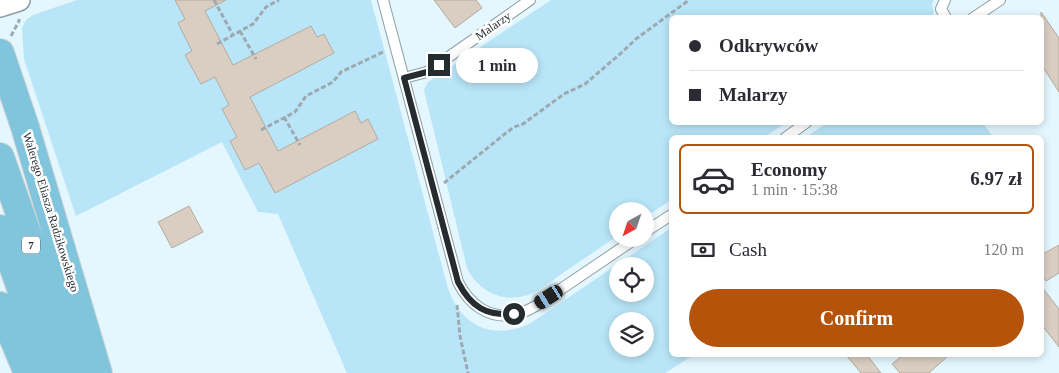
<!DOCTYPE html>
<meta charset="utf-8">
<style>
:root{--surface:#fff;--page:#f7f7f7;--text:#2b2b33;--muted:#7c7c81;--line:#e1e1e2;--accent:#b45309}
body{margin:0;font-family:Georgia,serif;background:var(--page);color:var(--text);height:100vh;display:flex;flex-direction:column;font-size:19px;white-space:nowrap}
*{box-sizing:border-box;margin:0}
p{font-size:16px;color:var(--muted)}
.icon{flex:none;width:28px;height:28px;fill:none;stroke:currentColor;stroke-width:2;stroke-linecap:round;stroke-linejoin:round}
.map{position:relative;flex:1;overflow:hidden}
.sheet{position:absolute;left:669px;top:135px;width:375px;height:222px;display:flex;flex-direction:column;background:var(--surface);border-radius:8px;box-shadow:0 2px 8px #0003}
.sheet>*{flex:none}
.top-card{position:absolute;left:669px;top:15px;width:375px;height:110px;border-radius:8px;box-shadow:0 2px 8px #0003;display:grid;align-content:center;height:110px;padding:0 20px;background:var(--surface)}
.needle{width:32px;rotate:220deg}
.fabs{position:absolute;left:609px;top:202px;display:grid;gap:10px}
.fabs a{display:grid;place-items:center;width:45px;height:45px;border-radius:50%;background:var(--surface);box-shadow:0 2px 8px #0003;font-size:25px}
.end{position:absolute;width:22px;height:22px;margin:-11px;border:6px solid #252c2f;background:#fff;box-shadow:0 0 0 2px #fff}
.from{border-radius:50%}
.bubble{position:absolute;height:35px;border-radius:18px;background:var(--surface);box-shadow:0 2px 8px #0003;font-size:16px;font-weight:700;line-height:35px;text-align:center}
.car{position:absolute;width:15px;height:30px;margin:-15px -8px;border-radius:6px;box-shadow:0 0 4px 1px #0007;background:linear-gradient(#222 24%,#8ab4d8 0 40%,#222 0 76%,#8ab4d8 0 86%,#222 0)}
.top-card b{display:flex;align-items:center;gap:18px;height:48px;font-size:19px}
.top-card b+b{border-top:1px solid var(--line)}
.top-card i{width:12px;height:12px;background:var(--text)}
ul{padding:9px 0 0;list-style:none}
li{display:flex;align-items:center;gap:15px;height:70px;margin:0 10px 8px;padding:0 10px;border:2px solid transparent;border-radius:8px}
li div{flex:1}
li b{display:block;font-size:19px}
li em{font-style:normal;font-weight:700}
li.active{border-color:var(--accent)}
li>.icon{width:45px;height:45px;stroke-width:1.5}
.pay{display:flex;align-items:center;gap:12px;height:55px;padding:0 20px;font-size:19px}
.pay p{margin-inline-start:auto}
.button{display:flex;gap:10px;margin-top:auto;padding:10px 20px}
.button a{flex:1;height:58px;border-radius:30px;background:var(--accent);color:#fff;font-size:20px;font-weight:700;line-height:58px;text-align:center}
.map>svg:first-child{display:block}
.green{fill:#b9e5f8;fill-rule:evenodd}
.building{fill:#d9cec1;stroke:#b5aa9e}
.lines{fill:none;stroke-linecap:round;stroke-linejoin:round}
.lane-casing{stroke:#8d9ea5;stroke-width:12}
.street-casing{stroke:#8d9ea5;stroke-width:24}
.primary-casing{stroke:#d3d5d5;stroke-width:30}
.path{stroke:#9caab0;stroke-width:3;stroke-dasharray:5 2.5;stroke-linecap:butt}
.lane{stroke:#fff;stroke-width:10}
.street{stroke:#fff;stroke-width:21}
.primary{stroke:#81c5dc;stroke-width:28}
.route{stroke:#252c2f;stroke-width:6}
.labels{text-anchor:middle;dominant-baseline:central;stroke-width:5;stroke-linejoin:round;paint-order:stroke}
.shield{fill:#fff;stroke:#666b6d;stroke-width:1}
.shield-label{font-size:11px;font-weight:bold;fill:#252c2f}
.street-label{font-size:12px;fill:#252c2f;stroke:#fff}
</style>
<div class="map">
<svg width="1059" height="373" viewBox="0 0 1059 373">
<rect width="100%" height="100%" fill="#e4f6fe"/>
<path class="green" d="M 77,0 L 371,0 L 447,285 C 459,325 492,342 531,323 L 671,228 L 671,355 L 694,355 L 665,373 L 347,373 L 278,214 L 258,212 L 222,142 L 76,216 L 24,59 L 22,28 L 26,20 L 33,15 ZM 618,266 L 645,266 L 645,294 L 618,294 ZM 618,321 L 645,321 L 645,349 L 618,349 Z
M 551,0 L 934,0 L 932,4 L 934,13 L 930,16 L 930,18 L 671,18 L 671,122 L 786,123 L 764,137 L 671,138 L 671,200 L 645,217 L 645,211 L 618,211 L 617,236 C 602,247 586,257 570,268 C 558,276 547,285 535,292 C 509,305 480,295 467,268 L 424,90 L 428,82 Z
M 828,122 L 983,123 L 993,137 L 806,137 Z"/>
<path class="building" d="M 175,0 L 226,0 L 205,11 L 233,65 L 311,26 L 317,37 L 324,34 L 334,53 L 250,97 L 278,151 L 355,111 L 361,123 L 368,119 L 378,139 L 275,193 L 259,163 L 245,170 L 230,141 L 237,137 L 222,109 L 229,105 L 215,77 L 201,84 L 185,55 L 192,51 L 178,23 L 185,19 Z
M 434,0 L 476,0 L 482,8 L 455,28 Z
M 1041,12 L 1059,38 L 1059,92 L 1041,64 Z
M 189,206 L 203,232 L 172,248 L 158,222 Z
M 1059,245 L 1059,273 L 1046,281 L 1041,273 L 1041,255 Z
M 1041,286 L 1059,309 L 1059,347 L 1041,324 Z
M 846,355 L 867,355 L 881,373 L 861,373 Z
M 903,355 L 949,355 L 929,373 L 900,373 L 892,364 Z"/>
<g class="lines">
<g class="lane-casing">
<path id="lane" d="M 383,0 L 458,282 C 469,304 488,319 514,315 C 532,311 549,297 564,287 C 588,271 611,255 635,239
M 945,0 L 941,9 L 946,18
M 973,18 L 1000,0
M 404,78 L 427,72 L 530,0
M 785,138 L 807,122
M 645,232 L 671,215"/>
</g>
<g class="street-casing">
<path id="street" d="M 0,6 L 19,0"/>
</g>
<g class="primary-casing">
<path id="primary" d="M 0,53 L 25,127 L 98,373
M 0,157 L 76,373
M 0,229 L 51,373
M 0,306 L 28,373"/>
</g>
<path class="path" d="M 214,0 L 233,35
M 240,31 L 256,59
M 11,36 L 19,21 L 19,19
M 217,44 L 253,24 L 266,7 L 279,0
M 284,117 L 300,145
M 261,130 L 295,112 L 306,96 L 333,82 L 341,72 L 383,52
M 444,183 L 506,133 L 514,127 L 523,124 L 564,94 L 585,84 L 620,54 L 636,39 L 689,0
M 457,305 L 460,336 L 468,373"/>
<use href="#lane" class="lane"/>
<use href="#street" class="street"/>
<use href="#primary" class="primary"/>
</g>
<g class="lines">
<path class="route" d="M 439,65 L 427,72 L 404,78 L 458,282 C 471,307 486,316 514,314"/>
</g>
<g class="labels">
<rect class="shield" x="22" y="236.5" width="18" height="17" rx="4"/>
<g class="shield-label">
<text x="31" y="245">7</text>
</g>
<g class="street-label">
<text transform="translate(493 26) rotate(-35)">Malarzy</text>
<text transform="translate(51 212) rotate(73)">Walerego Eliasza Radzikowskiego</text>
</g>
</g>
</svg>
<div class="fabs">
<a><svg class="needle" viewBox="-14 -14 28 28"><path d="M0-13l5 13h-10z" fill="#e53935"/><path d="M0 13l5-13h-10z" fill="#7c7c81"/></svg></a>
<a><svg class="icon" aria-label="locate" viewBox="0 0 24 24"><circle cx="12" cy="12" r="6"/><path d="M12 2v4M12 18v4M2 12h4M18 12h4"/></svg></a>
<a><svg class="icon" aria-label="layers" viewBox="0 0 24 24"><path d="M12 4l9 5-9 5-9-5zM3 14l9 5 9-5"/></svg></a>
</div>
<i class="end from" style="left:514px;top:314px"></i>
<i class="end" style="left:439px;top:65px"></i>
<div class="bubble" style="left:456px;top:48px;width:82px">1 min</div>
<i class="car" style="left:549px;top:297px;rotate:238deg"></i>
<div class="top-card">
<b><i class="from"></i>Odkrywców</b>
<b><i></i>Malarzy</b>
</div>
<section class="sheet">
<ul>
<li class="active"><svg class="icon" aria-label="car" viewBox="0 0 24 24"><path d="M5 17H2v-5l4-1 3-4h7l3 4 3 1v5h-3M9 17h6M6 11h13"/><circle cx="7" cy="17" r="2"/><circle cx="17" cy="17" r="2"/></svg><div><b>Economy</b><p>1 min · 15:38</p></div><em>6.97 zł</em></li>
</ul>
<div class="pay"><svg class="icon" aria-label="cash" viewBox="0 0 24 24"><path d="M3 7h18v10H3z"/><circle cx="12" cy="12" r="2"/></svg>Cash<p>120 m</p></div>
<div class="button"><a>Confirm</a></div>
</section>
</div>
